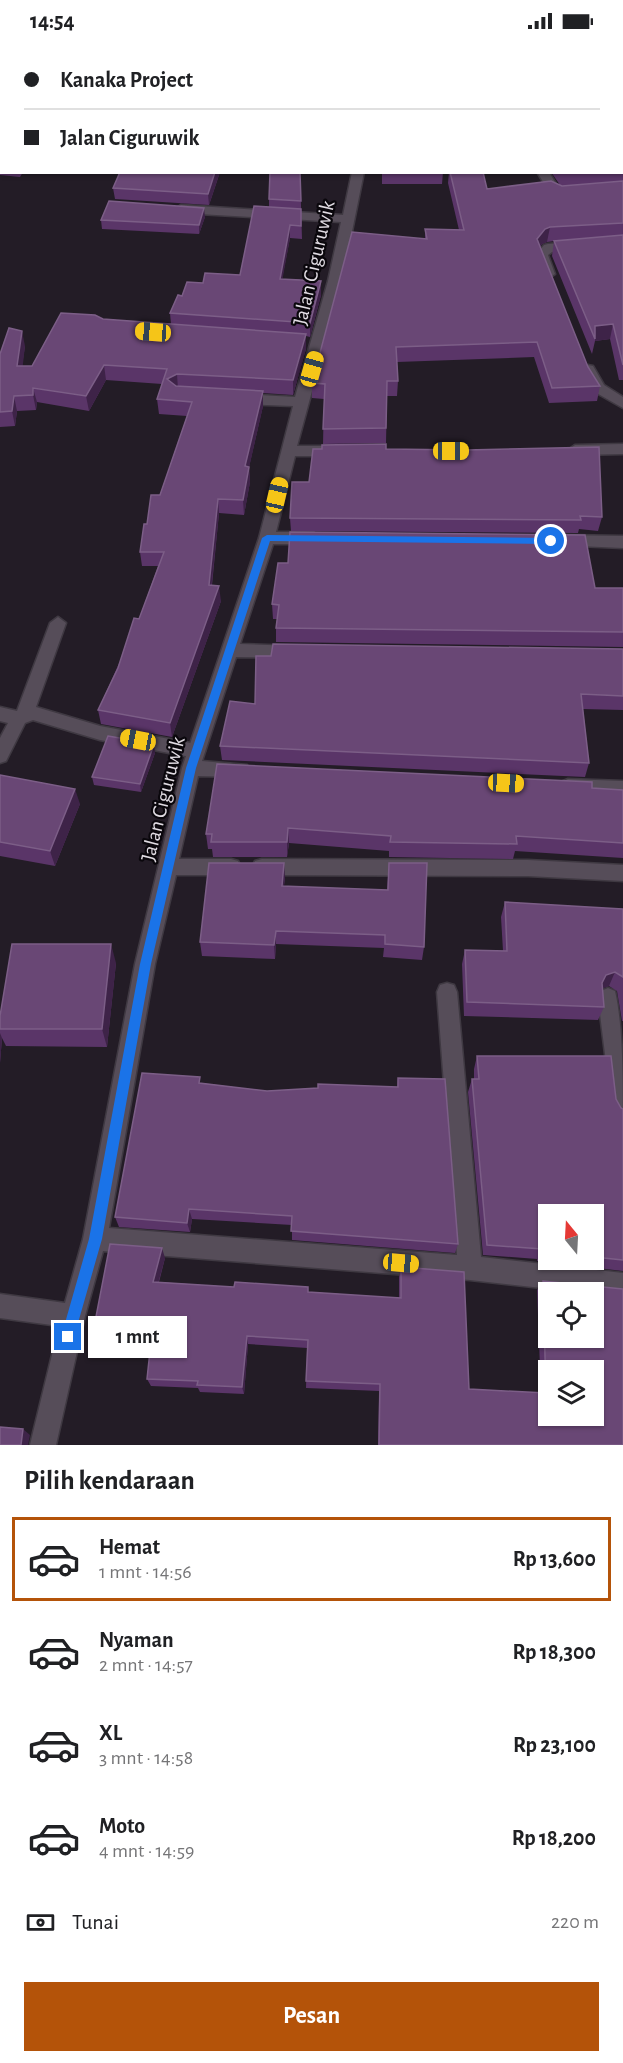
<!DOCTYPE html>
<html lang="id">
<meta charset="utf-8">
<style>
:root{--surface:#fff;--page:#f2f2f2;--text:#202124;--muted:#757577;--line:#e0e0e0;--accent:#b45309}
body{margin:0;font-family:"Alegreya Sans",sans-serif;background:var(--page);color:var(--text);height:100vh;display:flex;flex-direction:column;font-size:22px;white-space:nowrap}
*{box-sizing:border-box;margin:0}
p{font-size:20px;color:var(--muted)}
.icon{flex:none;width:33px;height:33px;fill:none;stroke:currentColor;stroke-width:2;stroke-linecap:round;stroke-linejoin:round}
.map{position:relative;height:1403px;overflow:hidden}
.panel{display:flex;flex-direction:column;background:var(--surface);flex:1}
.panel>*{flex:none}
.guide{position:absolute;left:0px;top:0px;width:624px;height:132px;box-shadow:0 2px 4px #0004;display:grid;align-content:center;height:132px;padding:0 24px;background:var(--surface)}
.needle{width:39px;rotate:342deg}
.buttons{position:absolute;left:538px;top:1162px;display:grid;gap:12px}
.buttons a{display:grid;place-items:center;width:66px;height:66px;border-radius:0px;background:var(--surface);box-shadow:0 2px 4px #0004;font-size:30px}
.end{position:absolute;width:27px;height:27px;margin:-14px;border:8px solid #1a73e8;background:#fff;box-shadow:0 0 0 3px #fff}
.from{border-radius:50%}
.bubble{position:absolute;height:42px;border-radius:0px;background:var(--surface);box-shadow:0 2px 4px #0004;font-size:20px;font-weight:600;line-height:42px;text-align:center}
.car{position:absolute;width:18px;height:36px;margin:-18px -9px;border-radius:8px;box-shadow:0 0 4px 2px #0007;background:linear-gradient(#f5c518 24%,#345 0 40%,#f5c518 0 76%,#345 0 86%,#f5c518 0)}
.guide b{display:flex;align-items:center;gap:21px;height:57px;font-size:22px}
.guide b+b{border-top:2px solid var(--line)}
.guide i{width:15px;height:15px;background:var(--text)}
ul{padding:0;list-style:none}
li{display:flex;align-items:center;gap:18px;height:84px;margin:0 12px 9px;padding:0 12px;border:3px solid transparent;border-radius:0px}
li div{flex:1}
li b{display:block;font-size:22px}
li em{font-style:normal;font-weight:600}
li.current{border-color:var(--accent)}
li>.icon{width:54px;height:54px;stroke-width:1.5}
h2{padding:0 24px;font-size:27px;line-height:72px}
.pay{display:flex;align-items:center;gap:15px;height:66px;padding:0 24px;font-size:22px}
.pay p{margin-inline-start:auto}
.action{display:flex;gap:12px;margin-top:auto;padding:12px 24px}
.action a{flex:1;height:69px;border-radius:0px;background:var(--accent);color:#fff;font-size:24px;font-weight:600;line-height:69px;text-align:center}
.status{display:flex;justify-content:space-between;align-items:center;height:42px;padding:0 30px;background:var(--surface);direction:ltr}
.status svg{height:16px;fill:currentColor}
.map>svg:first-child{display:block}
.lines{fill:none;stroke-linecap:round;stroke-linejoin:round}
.service-casing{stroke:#3f3942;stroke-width:3}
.minor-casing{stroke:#3f3942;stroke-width:3}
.service{fill:#564d59;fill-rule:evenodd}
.minor{fill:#564d59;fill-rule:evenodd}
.wall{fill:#5a3568;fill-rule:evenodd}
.shaded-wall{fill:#3e2348}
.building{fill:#694775;stroke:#7c5e87;stroke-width:1.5;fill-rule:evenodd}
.route{fill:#1a73e8}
.labels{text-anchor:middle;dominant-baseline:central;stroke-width:4.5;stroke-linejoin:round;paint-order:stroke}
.street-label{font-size:21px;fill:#e1dce3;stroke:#0a070c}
</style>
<div class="status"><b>14:54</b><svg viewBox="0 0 49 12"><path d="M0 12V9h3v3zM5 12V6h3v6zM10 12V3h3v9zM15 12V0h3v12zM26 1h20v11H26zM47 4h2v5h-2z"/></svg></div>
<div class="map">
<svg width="623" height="1403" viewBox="0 0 623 1403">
<rect width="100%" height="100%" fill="#231c26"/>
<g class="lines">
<g class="service-casing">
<path id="service" d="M 58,575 L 66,581 L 36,665 L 100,684 L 196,702 L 202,704 L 205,709 L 202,714 L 196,716 L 100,698 L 33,678 L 25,681 L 6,719 L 0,721 L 0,696 L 8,681 L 0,679 L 0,665 L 17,669 L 50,581 Z"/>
</g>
<g class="minor-casing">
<path id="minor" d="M 352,130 L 364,130 L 342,239 L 297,404 L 337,404 L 344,409 L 337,414 L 295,414 L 276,490 L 313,490 L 321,496 L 313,502 L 273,502 L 240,602 L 296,604 L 302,605 L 305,610 L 302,615 L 296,616 L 236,615 L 202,719 L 247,723 L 250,728 L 247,733 L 241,735 L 198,734 L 179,817 L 231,817 L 238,819 L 241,825 L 238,831 L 231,833 L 176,833 L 155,922 L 109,1186 L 457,1213 L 437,950 L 440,943 L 447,941 L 454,943 L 457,950 L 481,1215 L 623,1231 L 623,1255 L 470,1238 L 103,1209 L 85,1274 L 56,1403 L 30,1403 L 59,1284 L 0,1276 L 0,1252 L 65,1261 L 83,1197 L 135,922 L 182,726 L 259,496 L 293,364 L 239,362 L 232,357 L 239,352 L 295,355 L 328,239 L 341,180 L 181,171 L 175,167 L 181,163 L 343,173 Z
M 537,130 L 549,130 L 559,147 L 572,152 L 566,156 L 551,153 Z
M 623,197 L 623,205 L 552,210 L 548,213 L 555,232 L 549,236 L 543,232 L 536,213 L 544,203 L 548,202 Z
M 588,323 L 593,324 L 604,343 L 623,355 L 623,366 L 593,349 L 581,327 Z
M 623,402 L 623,412 L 575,413 L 568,408 L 575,403 Z
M 562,493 L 623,494 L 623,506 L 556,503 L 554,499 Z
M 568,737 L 623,739 L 623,755 L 561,750 L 559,745 L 561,740 Z
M 262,817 L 528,818 L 623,823 L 623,839 L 528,834 L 262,833 L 255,831 L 252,825 L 255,819 Z
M 608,946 L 615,949 C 623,983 623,1042 623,1079 L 615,1076 L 612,1068 L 598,956 L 601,949 Z"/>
</g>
<use href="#service" class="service"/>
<use href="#minor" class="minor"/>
</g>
<path class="wall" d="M 0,0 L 262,0 L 262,2 L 2,2 L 2,130 L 23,130 L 20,135 L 0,133 Z
M 623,0 L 623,338 L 619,338 L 610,297 L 595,299 L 592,312 L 552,214 L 554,199 L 547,200 L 542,202 L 540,205 L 588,325 L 600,344 L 597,359 L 549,361 L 534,315 L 397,320 L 398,339 L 397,354 L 387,354 L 386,401 L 323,402 L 324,357 L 312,356 L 312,341 L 425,197 L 425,187 L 459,188 L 448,141 L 449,130 L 483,130 L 487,147 L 560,143 L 551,130 L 622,130 Z
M 220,130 L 209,163 L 115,157 L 113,146 Z
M 300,130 L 302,197 L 290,196 L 282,237 L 321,239 L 321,253 L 310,295 L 306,294 L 306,307 L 293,353 L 263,351 L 263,364 L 249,425 L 250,440 L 244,473 L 219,471 L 212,543 L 221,559 L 172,695 L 101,682 L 98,668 L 139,577 L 158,524 L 142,524 L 140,510 L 147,482 L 160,453 L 187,374 L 159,372 L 157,357 L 162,342 L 106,338 L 89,369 L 37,360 L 36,368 L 17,369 L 15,384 L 0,385 L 0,312 L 25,304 L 22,324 L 32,324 L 103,277 L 171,282 L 170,271 L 182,254 L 203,241 L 240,233 L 269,165 L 269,157 Z
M 382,130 L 443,130 L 442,142 L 382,142 Z
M 205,175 L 199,192 L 102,187 L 101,178 Z
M 386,407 L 602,475 L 598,489 L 579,487 L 578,491 L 291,489 L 290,476 L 309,440 Z
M 595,546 L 623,546 L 623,605 L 276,600 L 276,586 L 277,577 L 273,577 L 272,562 Z
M 623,607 L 623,668 L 583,667 L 589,721 L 585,735 L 222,718 L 220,704 L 255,662 Z
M 155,711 L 141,750 L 94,743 L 92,735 Z
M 0,733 L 80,762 L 55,824 L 0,814 Z
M 592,746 L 623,748 L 623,816 L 515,809 L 513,817 L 389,815 L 389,809 L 289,801 L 287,815 L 213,815 L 212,807 L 208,807 L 206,792 Z
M 389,821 L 424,905 L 422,918 L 383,915 L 384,906 L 276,902 L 275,917 L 202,914 L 200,900 L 285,835 L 284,844 L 387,848 Z
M 505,860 L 623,867 L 623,979 L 622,979 L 617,949 L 609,944 L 602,946 L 604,965 L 598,978 L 464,974 L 462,922 L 465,908 L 503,909 L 501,875 Z
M 116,921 L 107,1005 L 6,1004 L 2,996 L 0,1021 L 0,974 Z
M 477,1014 L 616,1057 L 621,1066 L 623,1067 L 623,1229 L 537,1219 L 537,1217 L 483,1213 L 468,1050 L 472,1037 L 474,1037 L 474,1027 ZM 549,1173 L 594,1173 L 594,1218 L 549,1218 Z
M 398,1036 L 458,1202 L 455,1211 L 292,1198 L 292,1183 L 192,1177 L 190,1190 L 119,1185 L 115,1175 L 201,1041 L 267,1049 L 397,1045 Z
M 165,1216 L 159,1240 L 399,1256 L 399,1235 L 401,1225 L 469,1347 L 541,1351 L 537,1248 L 543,1239 L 623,1403 L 378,1403 L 379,1349 L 306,1346 L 307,1306 L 248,1302 L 244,1352 L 200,1350 L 198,1346 L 151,1344 L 147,1337 L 151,1298 L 99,1293 L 94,1285 Z"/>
<path class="shaded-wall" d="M 215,130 L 220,130 L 209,163 L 208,152 Z
M 204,166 L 205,175 L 199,192 L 199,183 Z
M 290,183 L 290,196 L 280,251 L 280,237 Z
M 550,185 L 547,200 L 542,202 L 534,212 L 537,197 L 545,187 Z
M 321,239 L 321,253 L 310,295 L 310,281 Z
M 613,282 L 610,297 L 595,299 L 595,284 Z
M 22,289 L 25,304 L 21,339 L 17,324 Z
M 306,292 L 306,307 L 293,353 L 293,338 Z
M 104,323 L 106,338 L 89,369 L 86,354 Z
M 177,332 L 178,347 L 167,337 Z
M 33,346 L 37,360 L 36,368 L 33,353 Z
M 263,349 L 263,364 L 246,439 L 245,424 Z
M 14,354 L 17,369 L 15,384 L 12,369 Z
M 249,425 L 250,440 L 244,473 L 243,458 Z
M 218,457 L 219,471 L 210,558 L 209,543 Z
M 219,544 L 221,559 L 172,695 L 170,681 Z
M 154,702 L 155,711 L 141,750 L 140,742 Z
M 75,747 L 80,762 L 55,824 L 50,809 Z
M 288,786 L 289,801 L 287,815 L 287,800 Z
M 284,821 L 285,835 L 282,858 L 282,844 Z
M 276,889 L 276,902 L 275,917 L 274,903 Z
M 111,902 L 116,921 L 107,1005 L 102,987 Z
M 615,930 L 609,944 L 600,947 L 602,941 L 606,933 Z
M 0,991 L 2,996 L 0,1021 Z
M 189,1167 L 192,1177 L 190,1190 L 187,1181 Z
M 162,1206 L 165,1216 L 156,1249 L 153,1240 Z
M 247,1294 L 248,1302 L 244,1352 L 242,1345 Z
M 23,1387 L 30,1393 L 28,1403 L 21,1403 Z"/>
<path class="building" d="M 0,0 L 259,0 L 258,2 L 2,2 L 2,81 L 0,81 Z
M 275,0 L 623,0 L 623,20 L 622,2 L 275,2 Z
M 622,20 L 623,22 L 622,127 Z
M 2,82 L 2,122 L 0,122 L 0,91 Z
M 120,130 L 215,130 L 208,152 L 113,146 Z
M 270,130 L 300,130 L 301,159 L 269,157 Z
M 450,130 L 483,130 L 487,147 L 551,139 L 562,144 L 623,139 L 623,181 L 550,185 L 545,187 L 537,197 L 588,325 L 600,344 L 552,346 L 537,300 L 396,305 L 398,339 L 387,339 L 386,386 L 323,387 L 325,342 L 312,341 L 352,190 L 427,197 L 425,187 L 464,188 Z
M 109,159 L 204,166 L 199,183 L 101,178 Z
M 254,164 L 301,167 L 301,184 L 290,183 L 280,237 L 321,239 L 310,281 L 170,271 L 178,253 L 182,254 L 187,240 L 203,241 L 205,231 L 240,233 Z
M 623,193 L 623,323 L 613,282 L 595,284 L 595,297 L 554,199 Z
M 61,271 L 95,273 L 103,277 L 306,292 L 293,338 L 177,332 L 167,337 L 176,344 L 263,349 L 245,424 L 249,425 L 243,458 L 218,457 L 209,543 L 219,544 L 170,681 L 98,668 L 118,626 L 134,576 L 139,577 L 164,510 L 140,510 L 144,482 L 147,482 L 151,453 L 160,453 L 192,360 L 157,357 L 167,327 L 104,323 L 86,354 L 33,346 L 33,353 L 14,354 L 12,369 L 0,370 L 0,312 L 9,286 L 22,289 L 17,324 L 32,324 Z
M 386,402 L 386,407 L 466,408 L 599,405 L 602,475 L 580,474 L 581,478 L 290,476 L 292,440 L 309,440 L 313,407 L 322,407 L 322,403 Z
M 290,490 L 585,493 L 595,546 L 623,546 L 623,590 L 276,586 L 279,563 L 272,562 L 278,521 L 288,521 Z
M 273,602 L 623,607 L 623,654 L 581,652 L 589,721 L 220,704 L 230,659 L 255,662 L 256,614 L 271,614 Z
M 108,694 L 154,702 L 140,742 L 92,735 Z
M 217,722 L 592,740 L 592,746 L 623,748 L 623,801 L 516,794 L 517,802 L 390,800 L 391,794 L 288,786 L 287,800 L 211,800 L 212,792 L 206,792 Z
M 0,733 L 75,747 L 50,809 L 0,800 Z
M 209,821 L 284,821 L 282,844 L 388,848 L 389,821 L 427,821 L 424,905 L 385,902 L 385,893 L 276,889 L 274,903 L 200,900 Z
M 505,860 L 623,867 L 623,935 L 615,930 L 606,933 L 602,941 L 604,965 L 467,960 L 465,908 L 507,909 Z
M 12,902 L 111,902 L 102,987 L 0,987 L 0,974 Z
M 477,1014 L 611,1014 L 616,1057 L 621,1066 L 623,1067 L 623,1218 L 594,1215 L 594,1173 L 549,1173 L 549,1210 L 542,1209 L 542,1207 L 487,1203 L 472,1037 L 479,1037 Z
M 142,1031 L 200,1035 L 199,1041 L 267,1049 L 318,1046 L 318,1042 L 398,1045 L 398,1036 L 445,1037 L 458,1202 L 291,1189 L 292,1174 L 189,1167 L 187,1181 L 115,1175 Z
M 110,1202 L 162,1206 L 153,1240 L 234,1245 L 235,1240 L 308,1245 L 308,1250 L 401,1256 L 401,1225 L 464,1230 L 469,1347 L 546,1351 L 543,1239 L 623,1247 L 623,1403 L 379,1403 L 380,1342 L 306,1339 L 308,1298 L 247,1294 L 242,1345 L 197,1343 L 198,1339 L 147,1337 L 152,1290 L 94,1285 ZM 549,1251 L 594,1251 L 594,1296 L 549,1296 ZM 549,1329 L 594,1329 L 594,1374 L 549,1374 Z
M 0,1385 L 23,1387 L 21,1403 L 0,1403 Z"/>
<path class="route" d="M 267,493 L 551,496 L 555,499 L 551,502 L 270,499 L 196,726 L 151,922 L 102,1197 L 74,1295 L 68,1302 L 61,1295 L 89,1197 L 140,922 L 186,726 L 262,496 Z"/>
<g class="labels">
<g class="street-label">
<text transform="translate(314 221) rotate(-77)">Jalan Ciguruwik</text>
<text transform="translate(163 757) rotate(-76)">Jalan Ciguruwik</text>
</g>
</g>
</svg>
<div class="buttons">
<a><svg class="needle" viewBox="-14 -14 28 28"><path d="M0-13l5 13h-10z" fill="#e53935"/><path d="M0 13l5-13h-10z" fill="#757577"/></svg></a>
<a><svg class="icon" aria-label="locate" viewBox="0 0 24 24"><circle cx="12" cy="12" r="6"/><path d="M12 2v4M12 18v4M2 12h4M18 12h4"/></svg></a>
<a><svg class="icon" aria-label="layers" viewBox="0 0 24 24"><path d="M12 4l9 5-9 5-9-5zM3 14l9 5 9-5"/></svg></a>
</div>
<i class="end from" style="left:551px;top:499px"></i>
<i class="end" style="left:68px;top:1295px"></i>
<div class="bubble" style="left:88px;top:1274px;width:99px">1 mnt</div>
<i class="car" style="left:153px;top:290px;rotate:274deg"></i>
<i class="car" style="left:312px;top:327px;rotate:16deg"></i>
<i class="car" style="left:451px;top:409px;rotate:90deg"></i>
<i class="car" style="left:277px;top:453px;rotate:13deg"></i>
<i class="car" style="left:138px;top:698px;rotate:281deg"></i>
<i class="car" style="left:506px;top:741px;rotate:93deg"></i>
<i class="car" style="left:401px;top:1221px;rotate:95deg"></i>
<div class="guide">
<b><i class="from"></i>Kanaka Project</b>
<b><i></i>Jalan Ciguruwik</b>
</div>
</div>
<section class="panel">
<h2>Pilih kendaraan</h2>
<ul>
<li class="current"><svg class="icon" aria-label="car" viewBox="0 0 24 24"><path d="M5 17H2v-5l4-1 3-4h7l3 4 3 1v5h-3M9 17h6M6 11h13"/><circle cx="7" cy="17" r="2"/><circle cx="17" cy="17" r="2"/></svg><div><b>Hemat</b><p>1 mnt · 14:56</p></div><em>Rp 13,600</em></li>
<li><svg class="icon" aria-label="car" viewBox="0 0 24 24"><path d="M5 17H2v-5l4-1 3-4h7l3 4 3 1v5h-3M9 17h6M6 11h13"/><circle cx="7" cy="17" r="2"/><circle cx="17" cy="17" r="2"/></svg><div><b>Nyaman</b><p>2 mnt · 14:57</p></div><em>Rp 18,300</em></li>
<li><svg class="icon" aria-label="car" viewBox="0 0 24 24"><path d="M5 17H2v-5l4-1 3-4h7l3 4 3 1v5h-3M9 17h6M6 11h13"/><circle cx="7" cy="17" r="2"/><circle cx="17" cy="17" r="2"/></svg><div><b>XL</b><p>3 mnt · 14:58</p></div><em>Rp 23,100</em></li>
<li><svg class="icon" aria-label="car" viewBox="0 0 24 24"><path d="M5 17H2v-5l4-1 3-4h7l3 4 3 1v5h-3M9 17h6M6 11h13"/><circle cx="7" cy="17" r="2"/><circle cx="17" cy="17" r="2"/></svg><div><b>Moto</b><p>4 mnt · 14:59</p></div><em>Rp 18,200</em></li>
</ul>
<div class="pay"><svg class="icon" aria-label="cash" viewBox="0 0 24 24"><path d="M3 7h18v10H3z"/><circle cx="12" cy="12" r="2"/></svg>Tunai<p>220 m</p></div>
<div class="action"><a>Pesan</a></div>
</section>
